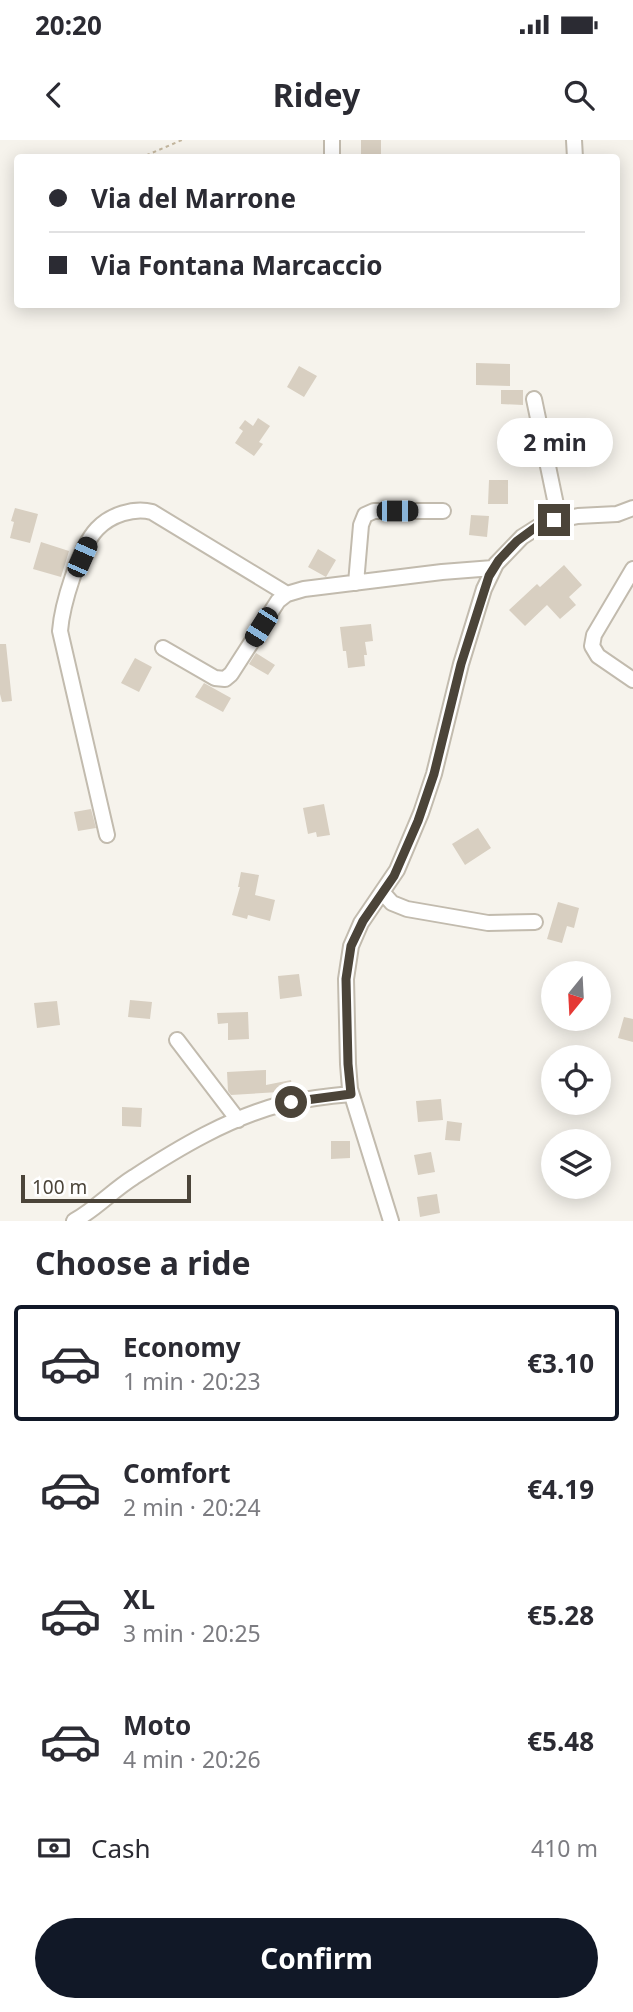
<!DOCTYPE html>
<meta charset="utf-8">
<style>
:root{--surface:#fff;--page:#f7f7f7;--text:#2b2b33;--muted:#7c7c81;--line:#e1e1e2;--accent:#111827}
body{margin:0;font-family:"Noto Sans",sans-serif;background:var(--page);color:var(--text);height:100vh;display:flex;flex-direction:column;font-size:26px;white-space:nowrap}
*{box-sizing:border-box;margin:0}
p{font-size:23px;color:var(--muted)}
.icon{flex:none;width:38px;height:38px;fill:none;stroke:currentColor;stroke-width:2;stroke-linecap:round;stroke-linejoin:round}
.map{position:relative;height:1081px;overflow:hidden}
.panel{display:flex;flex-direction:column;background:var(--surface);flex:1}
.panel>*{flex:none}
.banner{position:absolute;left:14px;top:14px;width:606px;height:154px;border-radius:7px;box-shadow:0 4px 18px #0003;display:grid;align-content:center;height:154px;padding:0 35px;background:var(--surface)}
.needle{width:46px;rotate:198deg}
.buttons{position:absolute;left:541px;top:821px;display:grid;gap:14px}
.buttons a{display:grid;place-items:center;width:70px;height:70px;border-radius:50%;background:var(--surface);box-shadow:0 4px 18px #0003;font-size:35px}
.scale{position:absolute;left:21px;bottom:18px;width:170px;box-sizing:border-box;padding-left:7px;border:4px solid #4b4439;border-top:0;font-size:19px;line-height:24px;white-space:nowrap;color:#4b4439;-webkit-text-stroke:5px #fff;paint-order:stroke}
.end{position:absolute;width:32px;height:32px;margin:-16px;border:9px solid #4b4439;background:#fff;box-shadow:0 0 0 4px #fff}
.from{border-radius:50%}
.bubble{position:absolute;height:49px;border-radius:24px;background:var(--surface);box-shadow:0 4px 18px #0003;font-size:23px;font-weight:700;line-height:49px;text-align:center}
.car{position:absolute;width:21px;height:42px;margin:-21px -10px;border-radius:9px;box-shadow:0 0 5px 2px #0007;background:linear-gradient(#222 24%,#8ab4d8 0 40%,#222 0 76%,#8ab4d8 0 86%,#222 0)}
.banner b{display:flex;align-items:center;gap:24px;height:66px;font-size:26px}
.banner b+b{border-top:2px solid var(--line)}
.banner i{width:18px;height:18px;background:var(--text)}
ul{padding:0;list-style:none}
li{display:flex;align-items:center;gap:21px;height:116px;margin:0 14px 10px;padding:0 21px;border:4px solid transparent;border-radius:7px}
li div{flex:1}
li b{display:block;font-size:26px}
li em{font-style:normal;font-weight:700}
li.current{border-color:var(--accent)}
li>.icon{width:63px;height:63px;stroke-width:1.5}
h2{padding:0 35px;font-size:32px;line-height:84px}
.pay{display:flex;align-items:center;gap:18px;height:77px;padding:0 35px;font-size:26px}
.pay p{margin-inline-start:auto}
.cta{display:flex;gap:14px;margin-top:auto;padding:14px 35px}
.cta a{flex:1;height:80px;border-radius:42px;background:var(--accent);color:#fff;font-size:28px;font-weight:700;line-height:80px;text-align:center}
.status{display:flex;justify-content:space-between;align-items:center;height:49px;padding:0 35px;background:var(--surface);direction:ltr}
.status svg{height:19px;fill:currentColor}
header{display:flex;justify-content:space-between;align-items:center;height:91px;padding:0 35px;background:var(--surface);font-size:32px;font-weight:700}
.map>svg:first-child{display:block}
.building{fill:#d8cfc1}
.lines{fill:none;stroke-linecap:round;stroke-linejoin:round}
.minor-casing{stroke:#c2bbae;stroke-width:18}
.path{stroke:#c4b79f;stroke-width:2;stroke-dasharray:3.5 3.5;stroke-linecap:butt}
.minor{stroke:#fff;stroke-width:14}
.route{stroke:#4b4439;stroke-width:9}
</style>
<div class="status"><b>20:20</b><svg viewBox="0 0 49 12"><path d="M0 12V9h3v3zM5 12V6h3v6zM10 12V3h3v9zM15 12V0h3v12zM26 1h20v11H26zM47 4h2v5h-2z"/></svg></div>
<header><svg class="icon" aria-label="back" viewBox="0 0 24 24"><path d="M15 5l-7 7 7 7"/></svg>Ridey<svg class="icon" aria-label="search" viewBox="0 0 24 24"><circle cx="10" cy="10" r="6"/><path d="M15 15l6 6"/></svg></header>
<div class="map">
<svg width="633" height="1081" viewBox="0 0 633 1081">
<rect width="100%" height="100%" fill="#f6f3ec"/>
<path class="building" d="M 361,0 L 381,0 L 381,18 L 361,18 Z
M 476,223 L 510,224 L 510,246 L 476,245 Z
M 299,226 L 317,236 L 304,257 L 287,247 Z
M 501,250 L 523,250 L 523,265 L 501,264 Z
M 258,278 L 270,286 L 259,302 L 263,304 L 254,316 L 235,303 L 243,291 L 239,288 L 245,280 L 253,286 Z
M 489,340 L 508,340 L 508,364 L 488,364 Z
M 15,368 L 38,374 L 30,403 L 10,398 L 14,382 L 11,381 Z
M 471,375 L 489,376 L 487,397 L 469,395 Z
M 41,402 L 69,411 L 61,437 L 33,429 Z
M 318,409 L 336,420 L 326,437 L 308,427 Z
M 564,425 L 582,445 L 569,457 L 576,465 L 560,479 L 547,465 L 525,486 L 509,470 L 537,444 L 540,447 Z
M 371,484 L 373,501 L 365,502 L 367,515 L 364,515 L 365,526 L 348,528 L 346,511 L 343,511 L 340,487 Z
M 0,504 L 6,504 L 12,561 L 2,562 L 0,554 Z
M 256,513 L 275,525 L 268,535 L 249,524 Z
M 135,518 L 152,527 L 139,552 L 121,543 Z
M 204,543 L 231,558 L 223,572 L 195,557 Z
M 324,664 L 330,695 L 317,697 L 316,692 L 308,694 L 303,668 Z
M 91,669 L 96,688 L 78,691 L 74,672 Z
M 478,688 L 491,708 L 465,725 L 452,704 Z
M 241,732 L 259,735 L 255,755 L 275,760 L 270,781 L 248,775 L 247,779 L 232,775 L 240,747 L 238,747 Z
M 558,762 L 579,768 L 574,788 L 567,786 L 562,803 L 547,799 Z
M 299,834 L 302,856 L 280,859 L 278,836 Z
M 130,860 L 152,862 L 150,879 L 128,877 Z
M 57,861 L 60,885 L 37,888 L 34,863 Z
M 248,872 L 249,899 L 228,900 L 228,883 L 218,884 L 217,873 Z
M 624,877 L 633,879 L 633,902 L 618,898 Z
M 266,930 L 266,945 L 291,940 L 293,952 L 280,955 L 279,952 L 231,955 L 228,951 L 227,932 Z
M 441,959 L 443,980 L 418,982 L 416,961 Z
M 122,967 L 142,968 L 141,987 L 122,986 Z
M 447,981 L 462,983 L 460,1001 L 445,1000 Z
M 331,1001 L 350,1001 L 350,1018 L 331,1019 Z
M 431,1012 L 435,1032 L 418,1035 L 414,1015 Z
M 437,1054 L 440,1073 L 420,1077 L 417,1057 Z"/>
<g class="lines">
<g class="minor-casing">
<path id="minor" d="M 574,0 L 575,18
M 332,18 L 332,0
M 534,259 L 559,379
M 633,429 L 594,495 L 592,506 L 598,516 L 633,540
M 356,443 L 361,385 L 365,375 L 374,371 L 443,371
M 163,508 L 215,538 L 225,539 L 231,534 L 278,461 L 287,454 L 304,449 L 442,432 L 493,428
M 107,695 L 60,491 C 62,465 79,408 97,389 C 110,375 134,367 152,372 L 287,454
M 383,753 L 392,763 L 407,769 L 488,783 L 535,782
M 177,900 L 238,980
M 74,1081 C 96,1069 113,1050 134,1037 C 180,1007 229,978 282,964 C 305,959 328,956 351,954
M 391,1081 L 350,949 L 348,924 L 346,839 L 351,806 L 361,783 L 397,730 L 421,673 L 434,634 L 461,524 L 484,449 L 496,424 L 522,397 L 544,383 L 578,376 L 617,374 L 633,368"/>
</g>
<path class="path" d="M 140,18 L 182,0"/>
<use href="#minor" class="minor"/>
</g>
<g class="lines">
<path class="route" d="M 291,962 L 351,954 L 348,924 L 346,839 L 351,806 L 363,781 L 394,736 L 418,681 L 434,634 L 461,524 L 489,436 L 499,420 L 517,401 L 536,387 L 554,380"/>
</g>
</svg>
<div class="buttons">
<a><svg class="needle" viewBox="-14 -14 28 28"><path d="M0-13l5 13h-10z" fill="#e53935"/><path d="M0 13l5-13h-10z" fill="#7c7c81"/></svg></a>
<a><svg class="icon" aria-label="locate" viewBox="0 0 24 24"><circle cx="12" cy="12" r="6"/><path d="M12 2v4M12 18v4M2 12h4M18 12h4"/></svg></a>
<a><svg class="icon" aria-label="layers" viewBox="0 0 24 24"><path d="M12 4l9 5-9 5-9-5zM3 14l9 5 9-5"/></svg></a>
</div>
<div class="scale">100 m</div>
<i class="end from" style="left:291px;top:962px"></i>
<i class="end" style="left:554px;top:380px"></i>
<div class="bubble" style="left:497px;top:278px;width:116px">2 min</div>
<i class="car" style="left:397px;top:371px;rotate:90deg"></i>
<i class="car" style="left:82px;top:417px;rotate:24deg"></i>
<i class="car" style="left:261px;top:487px;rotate:212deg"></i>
<div class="banner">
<b><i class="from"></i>Via del Marrone</b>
<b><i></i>Via Fontana Marcaccio</b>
</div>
</div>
<section class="panel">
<h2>Choose a ride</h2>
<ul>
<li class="current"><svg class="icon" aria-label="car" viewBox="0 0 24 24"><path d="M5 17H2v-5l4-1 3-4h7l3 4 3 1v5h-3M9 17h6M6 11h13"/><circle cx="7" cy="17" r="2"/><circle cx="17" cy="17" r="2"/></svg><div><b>Economy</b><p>1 min · 20:23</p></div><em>€3.10</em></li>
<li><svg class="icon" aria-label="car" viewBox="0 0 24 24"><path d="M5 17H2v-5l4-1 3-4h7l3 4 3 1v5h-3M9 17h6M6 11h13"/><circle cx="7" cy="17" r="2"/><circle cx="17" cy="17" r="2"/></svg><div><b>Comfort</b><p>2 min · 20:24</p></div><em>€4.19</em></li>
<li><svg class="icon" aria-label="car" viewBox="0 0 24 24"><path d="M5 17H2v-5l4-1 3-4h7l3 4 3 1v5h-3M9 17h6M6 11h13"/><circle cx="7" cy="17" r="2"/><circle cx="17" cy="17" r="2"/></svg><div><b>XL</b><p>3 min · 20:25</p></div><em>€5.28</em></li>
<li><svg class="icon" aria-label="car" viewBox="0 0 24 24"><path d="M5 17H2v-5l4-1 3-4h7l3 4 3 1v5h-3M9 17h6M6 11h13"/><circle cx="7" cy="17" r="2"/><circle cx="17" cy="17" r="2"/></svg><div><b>Moto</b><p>4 min · 20:26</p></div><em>€5.48</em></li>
</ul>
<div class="pay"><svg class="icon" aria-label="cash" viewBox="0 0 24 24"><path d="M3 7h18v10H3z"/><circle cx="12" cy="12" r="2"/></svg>Cash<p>410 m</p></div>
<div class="cta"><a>Confirm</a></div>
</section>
